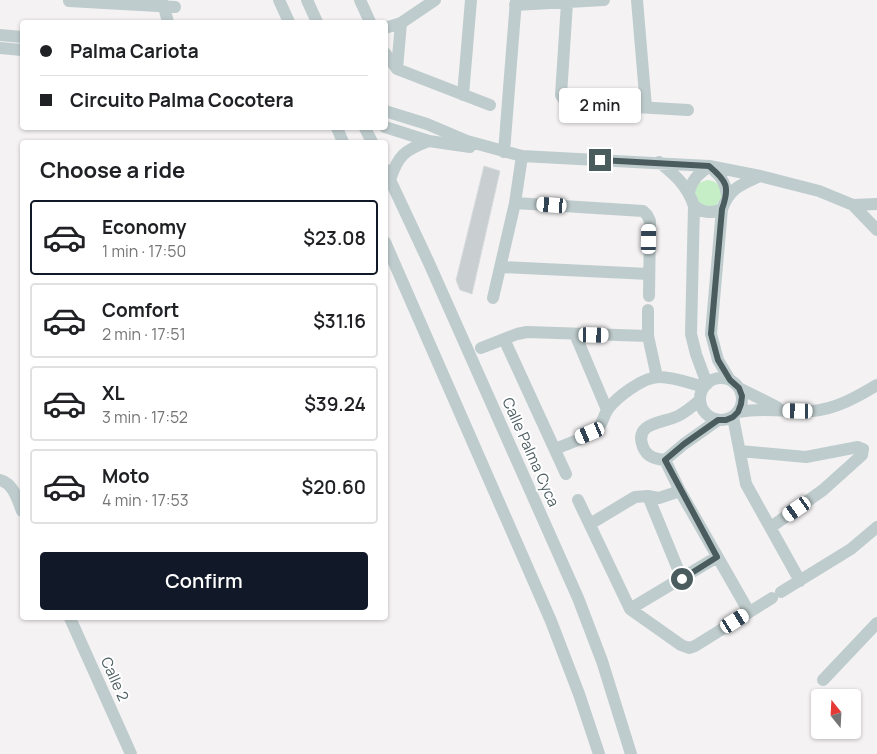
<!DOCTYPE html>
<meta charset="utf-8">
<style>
:root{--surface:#fff;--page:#f6f6f6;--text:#202124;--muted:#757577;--line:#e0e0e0;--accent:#111827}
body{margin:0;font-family:Manrope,sans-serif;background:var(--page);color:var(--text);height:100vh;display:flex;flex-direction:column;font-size:19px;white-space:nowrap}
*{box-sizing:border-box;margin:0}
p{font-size:16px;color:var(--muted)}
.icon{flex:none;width:28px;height:28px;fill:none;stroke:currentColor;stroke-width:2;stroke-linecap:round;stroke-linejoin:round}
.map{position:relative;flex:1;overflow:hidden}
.details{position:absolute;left:20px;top:140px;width:368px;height:480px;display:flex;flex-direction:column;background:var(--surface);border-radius:5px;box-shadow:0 1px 4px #0004}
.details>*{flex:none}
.guide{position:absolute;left:20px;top:20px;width:368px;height:110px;border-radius:5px;box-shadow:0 1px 4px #0004;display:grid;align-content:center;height:110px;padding:0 20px;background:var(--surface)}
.needle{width:32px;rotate:342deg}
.tools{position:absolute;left:811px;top:689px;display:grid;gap:10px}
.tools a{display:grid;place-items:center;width:50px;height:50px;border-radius:5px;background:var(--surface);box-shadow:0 1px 4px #0004;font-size:25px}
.end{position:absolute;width:22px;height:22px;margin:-11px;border:6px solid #4b5c5f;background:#fff;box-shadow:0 0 0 2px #fff}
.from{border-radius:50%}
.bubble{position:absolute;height:35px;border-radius:5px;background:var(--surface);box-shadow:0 1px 4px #0004;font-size:16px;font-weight:600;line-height:35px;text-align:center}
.car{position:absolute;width:15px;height:30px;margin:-15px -8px;border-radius:6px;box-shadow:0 0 4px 1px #0007;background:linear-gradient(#fff 24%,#345 0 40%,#fff 0 76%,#345 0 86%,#fff 0)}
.guide b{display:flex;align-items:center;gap:18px;height:48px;font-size:19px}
.guide b+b{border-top:1px solid var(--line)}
.guide i{width:12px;height:12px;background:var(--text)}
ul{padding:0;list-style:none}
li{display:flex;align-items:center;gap:15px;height:75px;margin:0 10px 8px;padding:0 10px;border:2px solid var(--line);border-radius:5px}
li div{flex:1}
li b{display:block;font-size:19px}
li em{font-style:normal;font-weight:600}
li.on{border-color:var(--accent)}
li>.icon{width:45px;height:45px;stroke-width:1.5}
h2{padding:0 20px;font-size:22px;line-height:60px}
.cta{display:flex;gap:10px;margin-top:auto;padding:10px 20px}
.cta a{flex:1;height:58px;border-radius:5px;background:var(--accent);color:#fff;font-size:20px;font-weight:600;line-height:58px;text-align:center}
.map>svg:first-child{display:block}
.green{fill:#c5eec7}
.building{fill:#c9cfd1;stroke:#d7dbdd}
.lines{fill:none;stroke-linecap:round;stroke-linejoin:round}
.minor{stroke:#bfcccd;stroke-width:12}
.route{stroke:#4b5c5f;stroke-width:6}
.labels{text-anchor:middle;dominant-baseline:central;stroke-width:4;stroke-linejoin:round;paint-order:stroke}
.street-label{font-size:15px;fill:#4b5c5f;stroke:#fff}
</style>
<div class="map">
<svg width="877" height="754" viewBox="0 0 877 754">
<rect width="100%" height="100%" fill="#f4f2f3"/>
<path class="green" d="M 707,180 C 718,181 720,186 722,196 L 714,209 L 697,203 L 694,191 L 699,183 Z"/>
<path class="building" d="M 484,166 L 500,171 L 472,294 L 460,290 L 456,280 Z"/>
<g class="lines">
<path class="minor" d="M 162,0 L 168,22
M 279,0 L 289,22
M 307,0 L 317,22
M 360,0 L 370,22
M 637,0 L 646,107
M 69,1 L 175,7
M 567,3 L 561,95 L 566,103 L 688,110
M 515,5 L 604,0
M 385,28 L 401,23 L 435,0
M 0,35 L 22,37
M 0,48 L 22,50
M 385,53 L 397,69 L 490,105
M 397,69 L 401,23
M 463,95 L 471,0
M 385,111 L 427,124 L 467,141 L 522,156 L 709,166 L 760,176 L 819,191 L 853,205 L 877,204
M 385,127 L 429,141 L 470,147
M 337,128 L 343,142
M 365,128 L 372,142
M 504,152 L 516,0
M 659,162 C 676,176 687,185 694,206 L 691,334 L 696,354 L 707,384
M 385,169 L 429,263 L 578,598 L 602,661 L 631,754
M 390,180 C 398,155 405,150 429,141
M 689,192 C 692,179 699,174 709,166 C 720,175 725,181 727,195
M 515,203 L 643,211 L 647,215 L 650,221 L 649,296
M 853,205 L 877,230
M 694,206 C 704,213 711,214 722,209
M 385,242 L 551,621 L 579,694 L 599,754
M 501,267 L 649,274
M 493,298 L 515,203 L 522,156
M 648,310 L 648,336 L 657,377
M 575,334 L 607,410
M 504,339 L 566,474
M 481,348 L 517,334 L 527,332 L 648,336
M700 399a21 21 0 1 1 42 0a21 21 0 1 1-42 0Z
M 730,380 L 718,360 L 711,334 L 722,209 C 730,188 740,185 760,176
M 739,388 L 777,407
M 700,400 C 693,406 686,412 678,416 C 664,423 633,422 643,447 C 647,457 655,459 665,460 L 684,444 L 718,420
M 738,412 C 763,407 787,412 812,411 C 836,409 857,397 877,385
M 733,417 L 746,484 L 800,581
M 555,449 C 568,443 586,439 597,429 C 603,424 603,416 608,409 C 617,397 643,377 659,377 C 674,377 689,383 704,387
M 740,451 L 806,457 L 858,447 L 863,449 L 862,455 L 823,490 L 771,527
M 665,460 L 680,491 L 749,612
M 0,480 C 14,484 17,499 22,511
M 648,496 L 682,579
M 578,500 L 630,609 L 681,645 L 689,648 L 695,646 L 772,598
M 590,524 L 635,497 L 648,496 L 659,498 L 680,491
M 781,592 L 851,549 L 877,527
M 630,609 L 717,557
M 70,618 L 131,754
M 823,680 L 877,623"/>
</g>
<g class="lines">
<path class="route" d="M 600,160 L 709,166 C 727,181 730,187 722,209 L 711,334 L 718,360 L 730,380 L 739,388 L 742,396 L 741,404 L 738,412 L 733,417 L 726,420 L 718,420 L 684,444 L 665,460 L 717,557 L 682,579"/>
</g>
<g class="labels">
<g class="street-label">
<text transform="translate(531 452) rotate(66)">Calle Palma Cyca</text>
<text transform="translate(115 679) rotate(66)">Calle 2</text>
</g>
</g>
</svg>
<div class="tools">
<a><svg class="needle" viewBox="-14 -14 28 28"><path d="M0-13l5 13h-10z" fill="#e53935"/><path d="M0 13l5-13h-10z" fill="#757577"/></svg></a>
</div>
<i class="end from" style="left:682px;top:579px"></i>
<i class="end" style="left:600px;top:160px"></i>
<div class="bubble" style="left:559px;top:88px;width:82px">2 min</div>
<i class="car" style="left:552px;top:205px;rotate:274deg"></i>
<i class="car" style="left:649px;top:239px;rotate:1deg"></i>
<i class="car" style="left:594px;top:335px;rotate:91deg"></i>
<i class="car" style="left:798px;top:411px;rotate:271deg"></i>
<i class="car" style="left:590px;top:433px;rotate:247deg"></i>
<i class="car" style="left:797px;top:509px;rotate:235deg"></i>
<i class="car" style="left:735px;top:621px;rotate:58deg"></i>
<div class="guide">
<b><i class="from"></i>Palma Cariota</b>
<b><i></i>Circuito Palma Cocotera</b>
</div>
<section class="details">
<h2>Choose a ride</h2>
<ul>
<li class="on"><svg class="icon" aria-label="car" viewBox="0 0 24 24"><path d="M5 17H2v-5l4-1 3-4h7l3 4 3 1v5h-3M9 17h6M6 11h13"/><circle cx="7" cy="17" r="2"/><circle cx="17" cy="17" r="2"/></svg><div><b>Economy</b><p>1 min · 17:50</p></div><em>$23.08</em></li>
<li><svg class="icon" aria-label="car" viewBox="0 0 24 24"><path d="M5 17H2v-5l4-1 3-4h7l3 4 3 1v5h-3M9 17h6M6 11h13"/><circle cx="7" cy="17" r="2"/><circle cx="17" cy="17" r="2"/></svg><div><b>Comfort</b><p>2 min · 17:51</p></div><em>$31.16</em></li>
<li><svg class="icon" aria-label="car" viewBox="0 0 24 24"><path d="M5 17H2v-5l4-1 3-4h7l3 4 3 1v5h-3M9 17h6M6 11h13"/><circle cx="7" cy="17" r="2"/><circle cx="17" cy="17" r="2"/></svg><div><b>XL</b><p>3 min · 17:52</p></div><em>$39.24</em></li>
<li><svg class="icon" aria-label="car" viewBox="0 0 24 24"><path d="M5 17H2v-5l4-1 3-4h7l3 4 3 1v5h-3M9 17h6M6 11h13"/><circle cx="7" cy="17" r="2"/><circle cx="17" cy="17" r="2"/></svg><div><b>Moto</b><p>4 min · 17:53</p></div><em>$20.60</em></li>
</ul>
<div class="cta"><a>Confirm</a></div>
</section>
</div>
